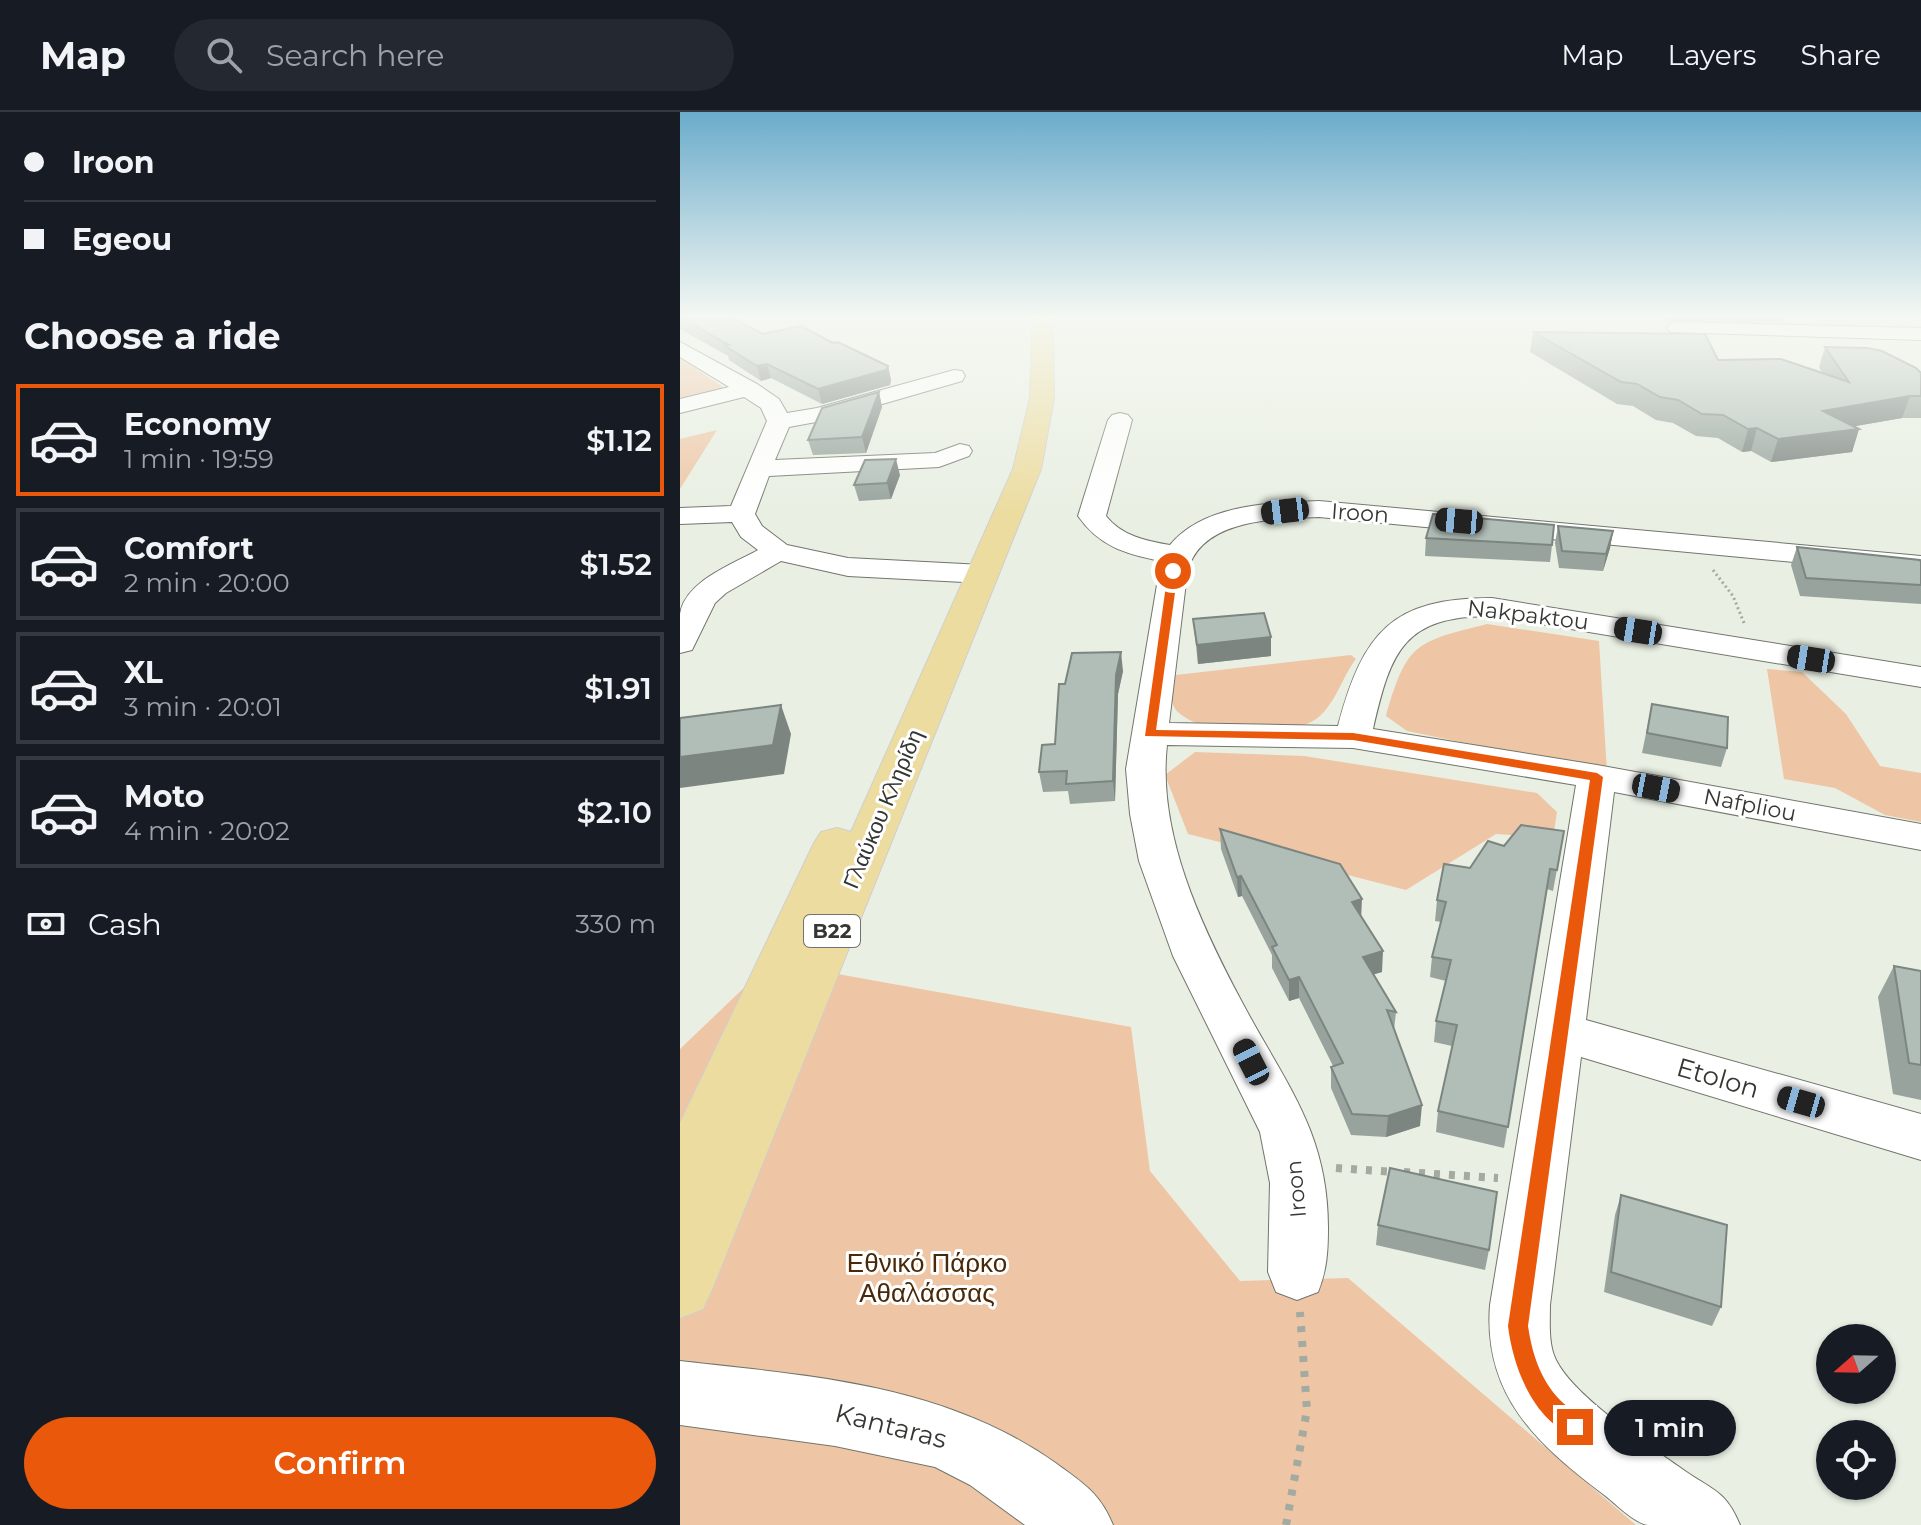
<!DOCTYPE html>
<meta charset="utf-8">
<style>
:root{--surface:#171b24;--page:#242831;--text:#f1f3f6;--muted:#9ea1a6;--line:#363941;--accent:#ea580c}
body{margin:0;font-family:Montserrat,sans-serif;background:var(--page);color:var(--text);height:100vh;display:flex;flex-direction:column;font-size:30px;white-space:nowrap}
*{box-sizing:border-box;margin:0}
p{font-size:26px;color:var(--muted)}
.icon{flex:none;width:44px;height:44px;fill:none;stroke:currentColor;stroke-width:2;stroke-linecap:round;stroke-linejoin:round}
.map{position:relative;flex:1;overflow:hidden}
.drawer{display:flex;flex-direction:column;background:var(--surface);width:680px}
.drawer>*{flex:none}
.guide{display:grid;align-content:center;height:176px;padding:0 24px;background:var(--surface)}
.needle{width:52px;rotate:250deg}
.fabs{position:absolute;left:1136px;top:1212px;display:grid;gap:16px}
.fabs a{display:grid;place-items:center;width:80px;height:80px;border-radius:50%;background:var(--surface);box-shadow:0 2px 6px #0004;font-size:40px}
.end{position:absolute;width:36px;height:36px;margin:-18px;border:10px solid #ea580c;background:#fff;box-shadow:0 0 0 4px #fff}
.from{border-radius:50%}
.bubble{position:absolute;height:56px;border-radius:28px;background:var(--surface);box-shadow:0 2px 6px #0004;font-size:26px;font-weight:600;line-height:56px;text-align:center}
.car{position:absolute;width:24px;height:48px;margin:-24px -12px;border-radius:10px;box-shadow:0 0 6px 2px #0007;background:linear-gradient(#222 24%,#8ab4d8 0 40%,#222 0 76%,#8ab4d8 0 86%,#222 0)}
.guide b{display:flex;align-items:center;gap:28px;height:76px;font-size:30px}
.guide b+b{border-top:2px solid var(--line)}
.guide i{width:20px;height:20px;background:var(--text)}
ul{padding:0;list-style:none}
li{display:flex;align-items:center;gap:24px;height:112px;margin:0 16px 12px;padding:0 8px;border:4px solid var(--line);border-radius:0px}
li div{flex:1}
li b{display:block;font-size:30px}
li em{font-style:normal;font-weight:600}
li.selected{border-color:var(--accent)}
li>.icon{width:72px;height:72px;stroke-width:1.5}
h2{padding:0 24px;font-size:36px;line-height:96px}
.pay{display:flex;align-items:center;gap:20px;height:88px;padding:0 24px;font-size:30px}
.pay p{margin-inline-start:auto}
.button{display:flex;gap:16px;margin-top:auto;padding:16px 24px}
.button a{flex:1;height:92px;border-radius:48px;background:var(--accent);color:#fff;font-size:32px;font-weight:600;line-height:92px;text-align:center}
header{display:flex;align-items:center;gap:48px;box-sizing:border-box;height:112px;padding:0 40px;background:var(--surface);border-bottom:2px solid var(--line)}
header strong{font-size:38px}
nav{display:flex;gap:44px;margin-inline-start:auto;font-size:28px}
.search{width:560px;height:72px;background:var(--page);display:flex;align-items:center;gap:20px;box-sizing:border-box;padding:0 28px;border-radius:44px;color:var(--muted);font-size:30px}
main{display:flex;flex:1;min-height:0}
.map>svg:first-child{display:block}
.green{fill:#eec6a5}
.lines{fill:none;stroke-linecap:round;stroke-linejoin:round}
.minor-casing{stroke:#71766b;stroke-width:2}
.major-casing{stroke:#cfcfce;stroke-width:2}
.path-far1{stroke:#a5aaa1;stroke-width:3;stroke-dasharray:2 3;stroke-linecap:butt}
.path{stroke:#a5aaa1;stroke-width:8;stroke-dasharray:6 9;stroke-linecap:butt}
.minor{fill:#fff;fill-rule:evenodd}
.major{fill:#ecdca0;fill-rule:evenodd}
.wall{fill:#98a39d}
.shaded-wall{fill:#7c8580}
.building{fill:#b1beb7;stroke:#7c8580;stroke-width:2}
.route{fill:#ea580c}
.labels{text-anchor:middle;dominant-baseline:central;stroke-width:6;stroke-linejoin:round;paint-order:stroke}
.shield{fill:#fff;stroke:#727370;stroke-width:2}
.shield-label{font-size:20px;font-weight:bold;fill:#353733}
.street-label{font-size:22px;fill:#353733;stroke:#fff}
.near-street-label{font-size:26px;fill:#353733;stroke:#fff}
.near-park-label{font-size:26px;fill:#492909;stroke:#fff}
</style>
<header>
<strong>Map</strong>
<div class="search"><svg class="icon" aria-label="search" viewBox="0 0 24 24"><circle cx="10" cy="10" r="6"/><path d="M15 15l6 6"/></svg>Search here</div>
<nav><a>Map</a><a>Layers</a><a>Share</a></nav>
</header>
<main>
<section class="drawer">
<div class="guide">
<b><i class="from"></i>Iroon</b>
<b><i></i>Egeou</b>
</div>
<h2>Choose a ride</h2>
<ul>
<li class="selected"><svg class="icon" aria-label="car" viewBox="0 0 24 24"><path d="M5 17H2v-5l4-1 3-4h7l3 4 3 1v5h-3M9 17h6M6 11h13"/><circle cx="7" cy="17" r="2"/><circle cx="17" cy="17" r="2"/></svg><div><b>Economy</b><p>1 min · 19:59</p></div><em>$1.12</em></li>
<li><svg class="icon" aria-label="car" viewBox="0 0 24 24"><path d="M5 17H2v-5l4-1 3-4h7l3 4 3 1v5h-3M9 17h6M6 11h13"/><circle cx="7" cy="17" r="2"/><circle cx="17" cy="17" r="2"/></svg><div><b>Comfort</b><p>2 min · 20:00</p></div><em>$1.52</em></li>
<li><svg class="icon" aria-label="car" viewBox="0 0 24 24"><path d="M5 17H2v-5l4-1 3-4h7l3 4 3 1v5h-3M9 17h6M6 11h13"/><circle cx="7" cy="17" r="2"/><circle cx="17" cy="17" r="2"/></svg><div><b>XL</b><p>3 min · 20:01</p></div><em>$1.91</em></li>
<li><svg class="icon" aria-label="car" viewBox="0 0 24 24"><path d="M5 17H2v-5l4-1 3-4h7l3 4 3 1v5h-3M9 17h6M6 11h13"/><circle cx="7" cy="17" r="2"/><circle cx="17" cy="17" r="2"/></svg><div><b>Moto</b><p>4 min · 20:02</p></div><em>$2.10</em></li>
</ul>
<div class="pay"><svg class="icon" aria-label="cash" viewBox="0 0 24 24"><path d="M3 7h18v10H3z"/><circle cx="12" cy="12" r="2"/></svg>Cash<p>330 m</p></div>
<div class="button"><a>Confirm</a></div>
</section>
<div class="map">
<svg width="1241" height="1413" viewBox="0 0 1241 1413">
<rect width="100%" height="100%" fill="#e9efe3"/>
<path class="green" d="M 0,246 L 46,277 L 0,289 Z
M 37,318 L 0,377 L 0,327 Z
M 807,512 L 919,529 L 927,660 L 727,619 L 706,604 C 727,530 736,530 807,512 Z
M 671,543 L 676,547 C 661,566 653,601 629,611 C 614,618 535,615 517,611 C 512,610 500,603 496,598 C 488,587 492,575 496,563 Z
M 1087,557 L 1122,560 L 1166,602 L 1200,654 L 1241,661 L 1241,710 L 1205,703 L 1155,676 L 1104,667 Z
M 515,640 L 624,644 L 857,681 L 877,700 L 873,726 L 816,722 L 726,778 L 508,722 L 485,663 Z
M 91,850 L 451,915 L 470,1059 L 560,1169 L 668,1166 L 956,1413 L 0,1413 L 0,937 Z"/>
<g class="lines">
<g class="minor-casing">
<path id="minor" d="M 997,210 L 1241,216 L 1241,228 L 990,220 L 987,216 L 990,212 Z
M 0,230 L 77,272 L 99,287 L 107,301 L 137,296 L 274,258 L 282,259 L 285,264 L 282,269 L 147,308 L 109,315 L 95,348 L 255,341 L 280,332 L 289,334 L 292,339 L 289,344 L 259,355 L 89,364 L 75,402 L 82,414 L 107,433 L 168,446 L 303,453 L 314,456 L 318,462 L 314,468 L 303,471 L 168,464 L 101,449 L 46,481 L 35,491 L 12,538 L 0,541 C 0,528 0,514 0,502 C 5,469 53,452 78,438 L 61,425 L 52,410 L 0,412 L 0,396 L 51,394 L 87,309 L 81,296 L 64,285 L 0,301 L 0,287 L 49,275 L 0,245 Z
M 440,301 L 448,303 L 452,308 L 426,404 C 442,424 466,429 490,433 C 524,392 590,391 639,389 L 1241,444 L 1241,462 L 639,405 C 593,407 518,407 507,462 L 489,611 L 658,614 C 683,520 712,486 812,486 L 1241,555 L 1241,575 L 812,504 C 724,504 711,538 693,617 L 917,653 L 1241,712 L 1241,738 L 934,680 L 906,908 L 1241,1002 L 1241,1048 L 901,945 L 870,1193 C 870,1210 868,1232 876,1248 C 895,1286 970,1334 1005,1359 C 1034,1379 1046,1379 1060,1413 C 1031,1413 997,1413 968,1413 C 954,1411 935,1391 923,1382 C 857,1332 803,1283 810,1193 L 896,673 L 673,636 L 487,633 C 477,722 522,815 563,892 C 605,971 648,1020 648,1115 C 648,1139 647,1158 638,1180 L 617,1188 L 596,1180 L 588,1160 L 590,1071 L 580,1020 L 493,844 L 459,749 L 450,702 L 446,657 L 481,449 C 445,442 419,434 398,404 L 428,308 L 432,303 Z
M 0,1249 C 132,1264 265,1272 377,1352 C 404,1372 420,1381 433,1413 L 345,1413 L 290,1373 L 255,1355 L 155,1334 L 0,1313 Z"/>
</g>
<g class="major-casing">
<path id="major" d="M 353,202 L 373,202 L 374,286 L 361,357 L 33,1175 L 23,1197 L 0,1206 L 0,1011 L 134,731 L 141,720 L 157,716 L 171,720 L 333,357 L 350,286 Z"/>
</g>
<path class="path-far1" d="M 1033,458 L 1053,484 L 1064,511"/>
<path class="path" d="M 656,1056 L 714,1060
M 724,1060 L 818,1066
M 606,1413 L 627,1298 L 620,1200"/>
<use href="#minor" class="minor"/>
<use href="#major" class="major"/>
</g>
<path class="wall" d="M 0,202 L 83,222 L 153,231 L 208,254 L 211,268 L 210,273 L 142,292 L 91,266 L 81,269 L 49,248 L 48,244 L 0,217 Z
M 987,202 L 1103,202 L 1101,210 L 991,209 Z
M 853,220 L 1038,248 L 1142,261 L 1139,255 L 1145,235 L 1241,261 L 1241,306 L 1222,306 L 1175,314 L 1179,317 L 1172,340 L 1091,350 L 1071,339 L 1062,340 L 1038,326 L 1016,324 L 993,311 L 976,308 L 953,294 L 937,292 L 850,240 Z
M 199,280 L 202,295 L 186,341 L 133,343 L 128,328 Z
M 220,363 L 211,387 L 179,389 L 174,373 Z
M 878,414 L 933,419 L 930,436 L 923,459 L 879,456 L 875,431 Z
M 746,426 L 872,433 L 870,450 L 745,444 Z
M 1117,435 L 1241,473 L 1241,492 L 1120,484 L 1111,453 Z
M 513,507 L 591,525 L 591,544 L 518,552 Z
M 443,559 L 438,582 L 435,689 L 390,692 L 388,679 L 363,680 L 359,660 L 375,632 Z
M 972,592 L 1047,636 L 1041,655 L 962,641 Z
M 540,717 L 681,804 L 702,860 L 693,862 L 716,900 L 714,918 L 740,1014 L 706,1025 L 671,1023 L 651,976 L 651,955 L 653,954 L 619,886 L 609,889 L 592,856 L 592,843 L 562,784 L 558,785 L 541,737 Z
M 884,719 L 873,779 L 867,777 L 824,1036 L 756,1020 L 758,999 L 772,934 L 754,930 L 756,909 L 766,869 L 750,865 L 752,845 L 761,810 L 755,809 L 757,788 L 790,756 L 824,734 Z
M 1214,854 L 1241,859 L 1241,988 L 1213,982 L 1198,885 Z
M 941,1083 L 1041,1195 L 1032,1214 L 924,1180 L 935,1103 Z
M 698,1113 L 809,1138 L 805,1158 L 696,1133 Z"/>
<path class="shaded-wall" d="M 87,252 L 91,266 L 81,269 L 77,254 Z
M 208,254 L 211,268 L 210,273 L 142,292 L 138,277 Z
M 199,280 L 202,295 L 186,341 L 182,325 Z
M 1230,284 L 1222,306 L 1136,321 L 1143,299 Z
M 1077,316 L 1071,339 L 1062,340 L 1068,317 Z
M 1179,317 L 1172,340 L 1091,350 L 1098,327 Z
M 216,347 L 220,363 L 211,387 L 207,371 Z
M 933,419 L 930,436 L 923,459 L 926,442 Z
M 591,525 L 591,544 L 518,552 L 517,533 Z
M 441,540 L 443,559 L 438,582 L 435,689 L 433,669 L 436,563 Z
M 101,593 L 111,622 L 104,662 L 0,676 L 0,645 Z
M 561,764 L 562,784 L 558,785 L 557,765 Z
M 682,787 L 681,808 L 672,790 Z
M 703,839 L 702,860 L 682,866 L 683,845 Z
M 619,865 L 619,886 L 609,889 L 609,868 Z
M 742,993 L 740,1014 L 706,1025 L 708,1004 Z"/>
<path class="building" d="M 0,202 L 45,202 L 83,222 L 121,214 L 153,231 L 158,230 L 208,254 L 206,258 L 138,277 L 87,252 L 77,254 L 45,234 L 49,233 L 0,206 Z
M 853,220 L 1025,222 L 1038,248 L 1101,247 L 1169,270 L 1145,235 L 1187,236 L 1202,239 L 1236,256 L 1241,261 L 1241,284 L 1230,284 L 1143,299 L 1179,317 L 1098,327 L 1077,316 L 1068,317 L 1043,303 L 1022,302 L 998,288 L 980,285 L 957,272 L 941,270 Z
M 199,280 L 182,325 L 128,328 L 142,296 Z
M 216,347 L 207,371 L 174,373 L 185,348 Z
M 753,402 L 874,413 L 872,433 L 746,426 Z
M 878,414 L 933,419 L 926,442 L 882,439 Z
M 1117,435 L 1240,448 L 1241,450 L 1241,473 L 1126,466 Z
M 584,501 L 591,525 L 517,533 L 513,507 Z
M 441,540 L 436,563 L 433,669 L 386,672 L 387,659 L 359,660 L 362,633 L 375,632 L 379,572 L 385,572 L 392,541 Z
M 972,592 L 1048,605 L 1047,636 L 967,621 Z
M 101,593 L 93,633 L 0,645 L 0,606 Z
M 841,713 L 884,719 L 877,758 L 870,757 L 828,1015 L 758,999 L 777,913 L 756,909 L 771,848 L 752,845 L 766,790 L 757,788 L 764,752 L 790,756 L 808,729 L 824,734 Z
M 540,717 L 660,752 L 682,787 L 672,790 L 703,839 L 683,845 L 716,900 L 707,898 L 742,993 L 708,1004 L 672,1002 L 651,955 L 663,951 L 619,865 L 609,868 L 592,835 L 597,833 L 561,764 L 557,765 Z
M 1214,854 L 1241,859 L 1241,953 L 1229,951 Z
M 710,1056 L 817,1080 L 809,1138 L 698,1113 Z
M 941,1083 L 1047,1113 L 1041,1195 L 931,1160 Z"/>
<linearGradient id="sky" x2="0" y2="1"><stop stop-color="#6baccb"/><stop offset="0.51" stop-color="#f5f8f2"/><stop offset="1" stop-color="#f5f8f2" stop-opacity="0"/></linearGradient>
<rect width="1241" height="400" fill="url(#sky)"/>
<path class="route" d="M 493,456 L 498,459 L 476,618 L 673,621 L 917,661 L 923,665 L 848,1214 C 852,1241 860,1267 880,1288 C 889,1297 900,1303 905,1315 L 902,1322 L 895,1325 C 853,1308 833,1255 828,1214 L 910,668 L 673,628 L 465,624 L 488,459 Z"/>
<g class="labels">
<rect class="shield" x="124" y="803" width="56" height="32" rx="6"/>
<g class="shield-label">
<text x="152" y="819">B22</text>
</g>
<g class="street-label">
<text transform="translate(680 401) rotate(4)">Iroon</text>
<text transform="translate(848 503) rotate(7)">Nakpaktou</text>
<text transform="translate(1070 693) rotate(11)">Nafpliou</text>
<text transform="translate(203 697) rotate(-67)">Γλαύκου Κληρίδη</text>
<text transform="translate(616 1077) rotate(-95)">Iroon</text>
</g>
<g class="near-street-label">
<text transform="translate(1038 966) rotate(16)">Etolon</text>
<text transform="translate(211 1314) rotate(14)">Kantaras</text>
</g>
<g class="near-park-label">
<text x="247" y="1151">Εθνικό Πάρκο<tspan x="247" dy="30">Αθαλάσσας</tspan></text>
</g>
</g>
</svg>
<div class="fabs">
<a><svg class="needle" viewBox="-14 -14 28 28"><path d="M0-13l5 13h-10z" fill="#e53935"/><path d="M0 13l5-13h-10z" fill="#9ea1a6"/></svg></a>
<a><svg class="icon" aria-label="locate" viewBox="0 0 24 24"><circle cx="12" cy="12" r="6"/><path d="M12 2v4M12 18v4M2 12h4M18 12h4"/></svg></a>
</div>
<i class="end from" style="left:493px;top:459px"></i>
<i class="end" style="left:895px;top:1315px"></i>
<div class="bubble" style="left:924px;top:1288px;width:132px">1 min</div>
<i class="car" style="left:605px;top:399px;rotate:263deg"></i>
<i class="car" style="left:779px;top:409px;rotate:275deg"></i>
<i class="car" style="left:958px;top:519px;rotate:279deg"></i>
<i class="car" style="left:1131px;top:547px;rotate:279deg"></i>
<i class="car" style="left:976px;top:676px;rotate:101deg"></i>
<i class="car" style="left:571px;top:950px;rotate:333deg"></i>
<i class="car" style="left:1121px;top:990px;rotate:286deg"></i>
</div>
</main>
